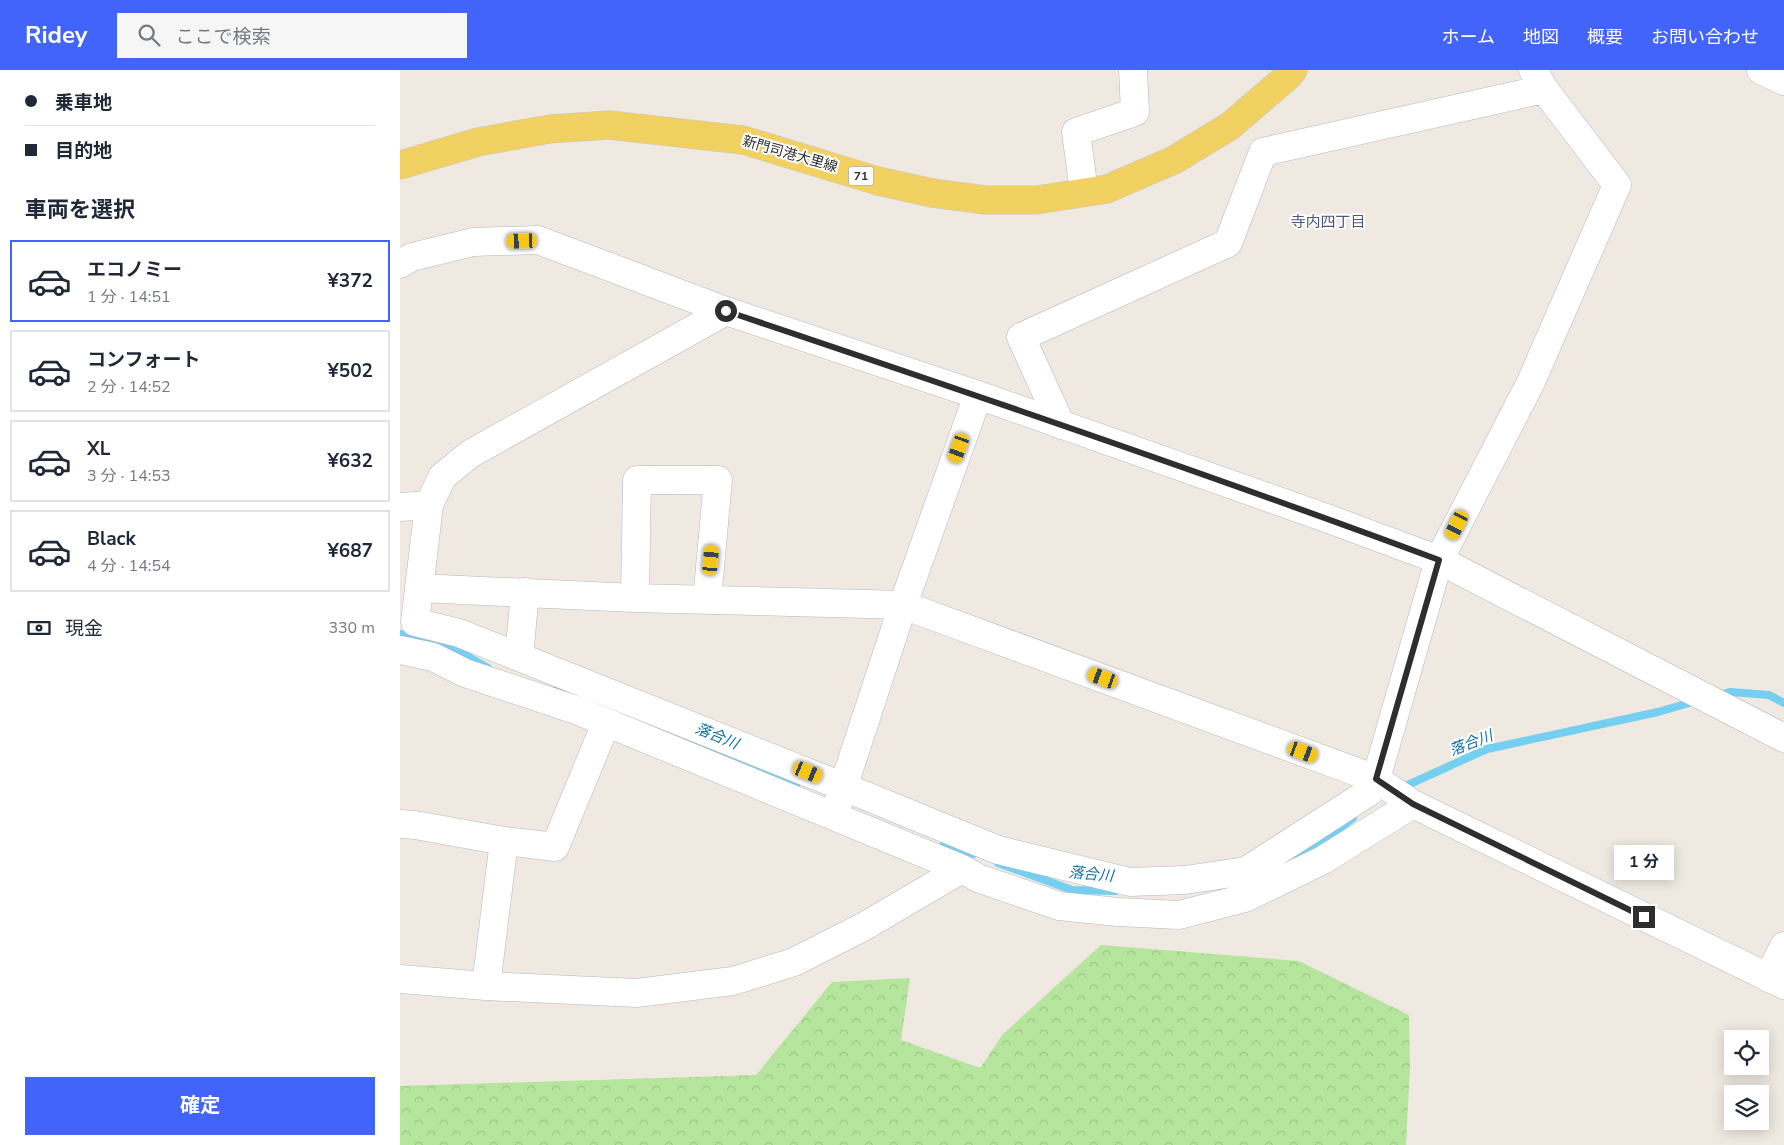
<!DOCTYPE html>
<html lang="ja">
<meta charset="utf-8">
<style>
:root{--surface:#fff;--page:#f6f6f7;--text:#1f2937;--muted:#747a83;--line:#e0e1e3;--accent:#4264fb}
body{margin:0;font-family:"Nunito Sans","Noto Sans JP",sans-serif;background:var(--page);color:var(--text);height:100vh;display:flex;flex-direction:column;font-size:19px;white-space:nowrap}
*{box-sizing:border-box;margin:0}
p{font-size:16px;color:var(--muted)}
.icon{flex:none;width:28px;height:28px;fill:none;stroke:currentColor;stroke-width:2;stroke-linecap:round;stroke-linejoin:round}
.map{position:relative;flex:1;overflow:hidden}
.panel{display:flex;flex-direction:column;background:var(--surface);width:400px}
.panel>*{flex:none}
.banner{display:grid;align-content:center;height:110px;padding:0 25px;background:var(--surface)}
.controls{position:absolute;left:1324px;top:960px;display:grid;gap:10px}
.controls a{display:grid;place-items:center;width:45px;height:45px;border-radius:0px;background:var(--surface);box-shadow:0 2px 12px #0003;font-size:25px}
.end{position:absolute;width:22px;height:22px;margin:-11px;border:6px solid #2e2e2e;background:#fff;box-shadow:0 0 0 2px #fff}
.from{border-radius:50%}
.bubble{position:absolute;height:35px;border-radius:0px;background:var(--surface);box-shadow:0 2px 12px #0003;font-size:16px;font-weight:700;line-height:35px;text-align:center}
.car{position:absolute;width:15px;height:30px;margin:-15px -8px;border-radius:6px;box-shadow:0 0 4px 1px #0007;background:linear-gradient(#f5c518 24%,#345 0 40%,#f5c518 0 76%,#345 0 86%,#f5c518 0)}
.banner b{display:flex;align-items:center;gap:18px;height:48px;font-size:19px}
.banner b+b{border-top:1px solid var(--line)}
.banner i{width:12px;height:12px;background:var(--text)}
ul{padding:0;list-style:none}
li{display:flex;align-items:center;gap:15px;height:82px;margin:0 10px 8px;padding:0 15px;border:2px solid var(--line);border-radius:0px}
li div{flex:1}
li b{display:block;font-size:19px}
li em{font-style:normal;font-weight:700}
li.on{border-color:var(--accent)}
li>.icon{width:45px;height:45px;stroke-width:1.5}
h2{padding:0 25px;font-size:22px;line-height:60px}
.pay{display:flex;align-items:center;gap:12px;height:55px;padding:0 25px;font-size:19px}
.pay p{margin-inline-start:auto}
.button{display:flex;gap:10px;margin-top:auto;padding:10px 25px}
.button a{flex:1;height:58px;border-radius:0px;background:var(--accent);color:#fff;font-size:20px;font-weight:700;line-height:58px;text-align:center}
header{display:flex;align-items:center;gap:30px;box-sizing:border-box;height:70px;padding:0 25px;background:var(--accent);color:#fff}
header strong{font-size:24px}
nav{display:flex;gap:28px;margin-inline-start:auto;font-size:18px}
.search{width:350px;height:45px;background:var(--page);display:flex;align-items:center;gap:12px;box-sizing:border-box;padding:0 18px;border-radius:0px;color:var(--muted);font-size:19px}
main{display:flex;flex:1;min-height:0}
.map>svg:first-child{display:block}
.forest{fill:url(#forest-crowns)}
.lines{fill:none;stroke-linecap:round;stroke-linejoin:round}
.stream{stroke:#75cff0;stroke-width:8}
.minor-casing{stroke:#b4b7c1;stroke-width:29}
.major-casing{stroke:#c9c9c9;stroke-width:29}
.minor{stroke:#fff;stroke-width:28}
.major{stroke:#f2d163;stroke-width:28}
.route{stroke:#2e2e2e;stroke-width:6}
.labels{text-anchor:middle;dominant-baseline:central;stroke-width:4;stroke-linejoin:round;paint-order:stroke}
.shield{fill:#fff;stroke:#6d6d6d;stroke-width:1}
.shield-label{font-size:12px;font-weight:bold;fill:#2e2e2e}
.street-label{font-size:14px;fill:#2e2e2e;stroke:#fff}
.neighbourhood-label{font-size:15px;fill:#4d5680;stroke:#fff}
.water-label{font-size:15px;font-style:italic;fill:#0d6fa3;stroke:#fff}
</style>
<header>
<strong>Ridey</strong>
<div class="search"><svg class="icon" aria-label="search" viewBox="0 0 24 24"><circle cx="10" cy="10" r="6"/><path d="M15 15l6 6"/></svg>ここで検索</div>
<nav><a>ホーム</a><a>地図</a><a>概要</a><a>お問い合わせ</a></nav>
</header>
<main>
<section class="panel">
<div class="banner">
<b><i class="from"></i>乗車地</b>
<b><i></i>目的地</b>
</div>
<h2>車両を選択</h2>
<ul>
<li class="on"><svg class="icon" aria-label="car" viewBox="0 0 24 24"><path d="M5 17H2v-5l4-1 3-4h7l3 4 3 1v5h-3M9 17h6M6 11h13"/><circle cx="7" cy="17" r="2"/><circle cx="17" cy="17" r="2"/></svg><div><b>エコノミー</b><p>1 分 · 14:51</p></div><em>¥372</em></li>
<li><svg class="icon" aria-label="car" viewBox="0 0 24 24"><path d="M5 17H2v-5l4-1 3-4h7l3 4 3 1v5h-3M9 17h6M6 11h13"/><circle cx="7" cy="17" r="2"/><circle cx="17" cy="17" r="2"/></svg><div><b>コンフォート</b><p>2 分 · 14:52</p></div><em>¥502</em></li>
<li><svg class="icon" aria-label="car" viewBox="0 0 24 24"><path d="M5 17H2v-5l4-1 3-4h7l3 4 3 1v5h-3M9 17h6M6 11h13"/><circle cx="7" cy="17" r="2"/><circle cx="17" cy="17" r="2"/></svg><div><b>XL</b><p>3 分 · 14:53</p></div><em>¥632</em></li>
<li><svg class="icon" aria-label="car" viewBox="0 0 24 24"><path d="M5 17H2v-5l4-1 3-4h7l3 4 3 1v5h-3M9 17h6M6 11h13"/><circle cx="7" cy="17" r="2"/><circle cx="17" cy="17" r="2"/></svg><div><b>Black</b><p>4 分 · 14:54</p></div><em>¥687</em></li>
</ul>
<div class="pay"><svg class="icon" aria-label="cash" viewBox="0 0 24 24"><path d="M3 7h18v10H3z"/><circle cx="12" cy="12" r="2"/></svg>現金<p>330 m</p></div>
<div class="button"><a>確定</a></div>
</section>
<div class="map">
<svg width="1384" height="1075" viewBox="0 0 1384 1075">
<defs>
<pattern id="forest-crowns" width="20" height="18" patternUnits="userSpaceOnUse" patternTransform="scale(1.25)"><rect width="20" height="18" fill="#b6e59e"/><path d="M2 6a3 3 0 1 1 6 0M12 15a3 3 0 1 1 6 0" fill="none" stroke="#9dc588"/></pattern>
</defs>
<rect width="100%" height="100%" fill="#efe9e1"/>
<path class="forest" d="M 701,875 L 899,891 L 1009,945 L 1010,997 L 1006,1075 L 0,1075 L 0,1016 L 356,1005 L 432,912 L 510,908 L 501,970 L 580,998 L 603,964 Z"/>
<g class="lines">
<path class="stream" d="M 0,564 L 37,569 L 88,598
M 156,619 L 190,629
M 1319,625 L 1331,622 L 1369,625 L 1384,633
M 231,646 L 310,680 L 397,713
M 1001,718 L 1087,679 L 1258,642 L 1296,631
M 544,773 L 573,784
M 896,785 L 927,768 L 953,748
M 598,793 L 672,820 L 716,821"/>
<g class="minor-casing">
<path id="minor" d="M 1361,0 L 1384,11
M 684,122 L 676,62 L 735,42 L 733,0
M 0,194 L 12,187 L 73,172 L 138,170 L 326,241 L 578,325 L 929,449 L 1039,490 L 1384,668
M 661,355 L 621,267 L 828,173 L 863,82 L 1144,19
M 29,435 L 15,552 L 59,563 L 119,587 L 125,522
M 0,437 L 29,435 L 42,407 L 70,384 L 326,241
M 19,518 L 235,528 L 503,535 L 976,709 L 1013,734 L 1384,915
M 235,528 L 237,410 L 318,410 L 307,530
M 0,580 L 33,587 L 65,603 L 176,640 L 562,799 L 578,808 L 659,836 L 718,842 L 779,845 L 845,828 L 923,790 L 1013,734
M 119,587 L 444,717 L 598,780 L 730,812 L 785,810 L 846,801 L 969,722 L 976,709 L 1039,490 L 1130,314 L 1217,115 L 1144,19 L 1133,0
M 438,733 L 503,535 L 578,325
M 0,754 L 15,755 L 104,771 L 86,916
M 104,771 L 155,777 L 206,653
M 1368,908 L 1384,876
M 0,909 L 86,916 L 237,923 L 333,911 L 394,892 L 463,857 L 562,799"/>
</g>
<g class="major-casing">
<path id="major" d="M 0,95 L 78,72 L 150,59 L 209,55 L 343,70 L 478,111 L 532,123 L 585,130 L 637,130 L 707,119 L 774,90 L 830,56 L 887,7 L 893,0"/>
</g>
<use href="#minor" class="minor"/>
<use href="#major" class="major"/>
</g>
<g class="lines">
<path class="route" d="M 326,241 C 565,321 803,402 1039,490 L 976,709 L 1013,734 L 1244,847"/>
</g>
<g class="labels">
<rect class="shield" x="448.5" y="96.5" width="25" height="19" rx="4"/>
<g class="shield-label">
<text x="461" y="106">71</text>
</g>
<g class="street-label">
<text transform="translate(390 84) rotate(16)">新門司港大里線</text>
</g>
<g class="neighbourhood-label">
<text x="928" y="152">寺内四丁目</text>
</g>
<g class="water-label">
<text transform="translate(317 666) rotate(22)">落合川</text>
<text transform="translate(1071 673) rotate(-21)">落合川</text>
<text transform="translate(691 804) rotate(5)">落合川</text>
</g>
</g>
</svg>
<div class="controls">
<a><svg class="icon" aria-label="locate" viewBox="0 0 24 24"><circle cx="12" cy="12" r="6"/><path d="M12 2v4M12 18v4M2 12h4M18 12h4"/></svg></a>
<a><svg class="icon" aria-label="layers" viewBox="0 0 24 24"><path d="M12 4l9 5-9 5-9-5zM3 14l9 5 9-5"/></svg></a>
</div>
<i class="end from" style="left:326px;top:241px"></i>
<i class="end" style="left:1244px;top:847px"></i>
<div class="bubble" style="left:1214px;top:775px;width:60px">1 分</div>
<i class="car" style="left:122px;top:171px;rotate:268deg"></i>
<i class="car" style="left:559px;top:378px;rotate:200deg"></i>
<i class="car" style="left:1057px;top:455px;rotate:207deg"></i>
<i class="car" style="left:311px;top:490px;rotate:5deg"></i>
<i class="car" style="left:703px;top:608px;rotate:290deg"></i>
<i class="car" style="left:903px;top:682px;rotate:110deg"></i>
<i class="car" style="left:408px;top:702px;rotate:112deg"></i>
</div>
</main>
